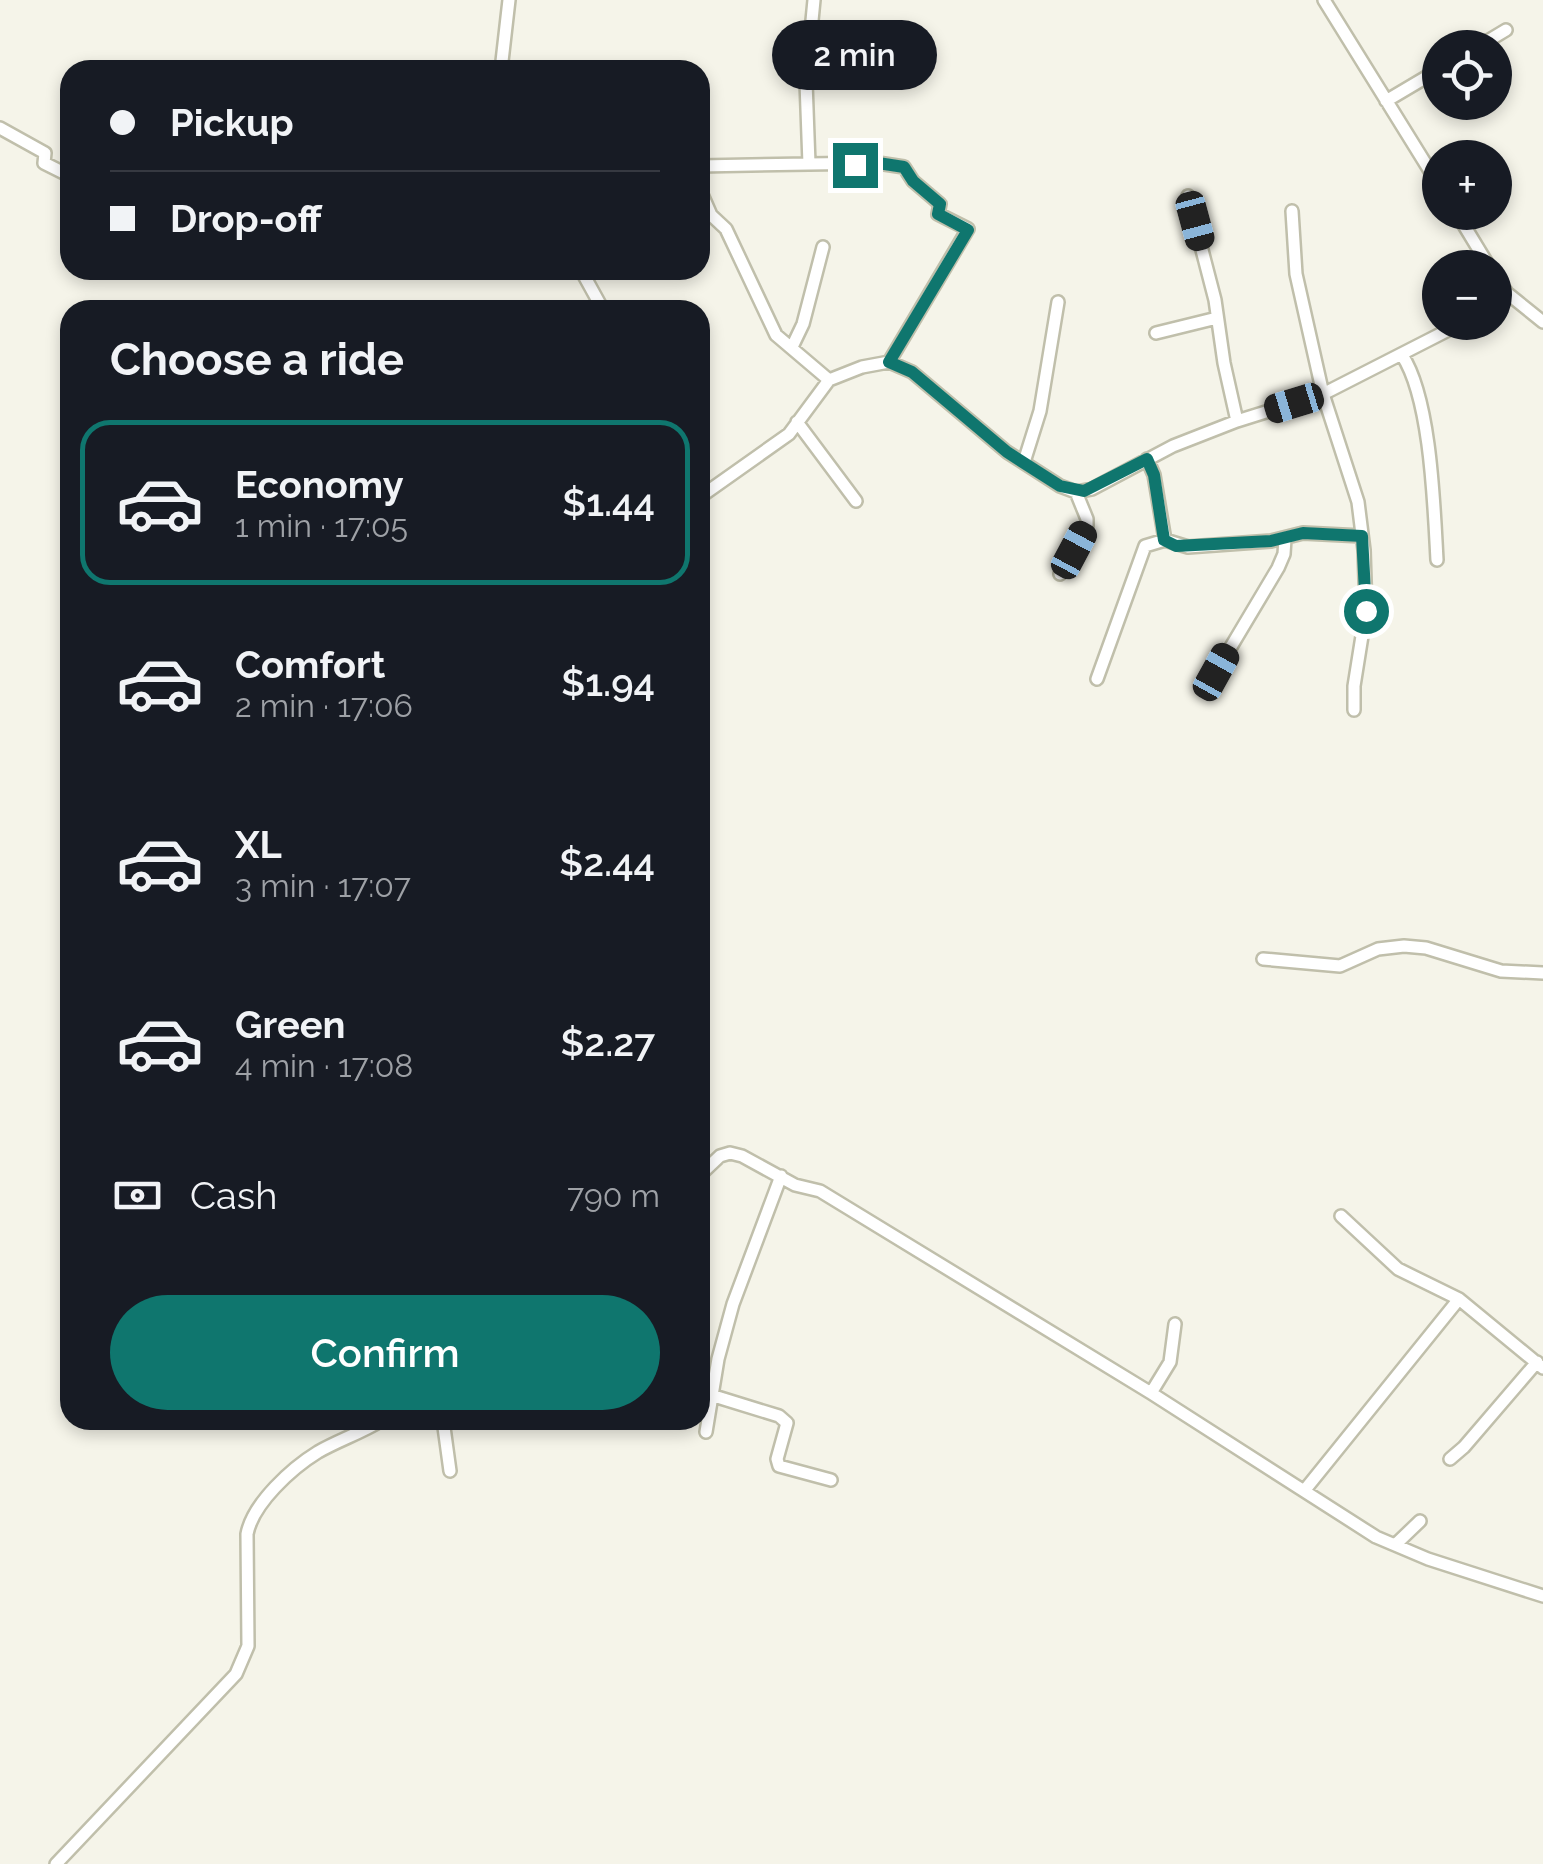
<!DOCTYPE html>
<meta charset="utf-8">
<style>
:root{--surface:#171b24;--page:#20242c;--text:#f1f3f6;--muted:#9ea1a6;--line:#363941;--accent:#0f766e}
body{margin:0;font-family:Raleway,sans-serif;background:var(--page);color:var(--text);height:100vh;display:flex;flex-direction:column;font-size:38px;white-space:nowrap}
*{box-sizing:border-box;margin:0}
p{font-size:32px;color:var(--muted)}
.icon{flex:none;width:55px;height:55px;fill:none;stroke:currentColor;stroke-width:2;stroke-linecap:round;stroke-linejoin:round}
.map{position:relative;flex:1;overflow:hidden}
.drawer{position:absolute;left:60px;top:300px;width:650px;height:1130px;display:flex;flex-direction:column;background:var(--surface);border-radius:30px;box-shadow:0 5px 15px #0003}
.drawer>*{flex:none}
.hud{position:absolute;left:60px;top:60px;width:650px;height:220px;border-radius:30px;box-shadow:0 5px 15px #0003;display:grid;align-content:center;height:220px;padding:0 50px;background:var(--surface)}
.tools{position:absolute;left:1422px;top:30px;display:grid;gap:20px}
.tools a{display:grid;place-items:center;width:90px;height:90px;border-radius:50%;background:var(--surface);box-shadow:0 5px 15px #0003;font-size:50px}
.end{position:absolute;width:45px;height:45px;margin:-22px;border:12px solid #0f766e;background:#fff;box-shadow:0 0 0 5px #fff}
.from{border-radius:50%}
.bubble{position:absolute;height:70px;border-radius:35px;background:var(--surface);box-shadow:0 5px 15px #0003;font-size:32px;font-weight:600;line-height:70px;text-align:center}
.car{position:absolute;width:30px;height:60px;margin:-30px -15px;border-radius:12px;box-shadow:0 0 8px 2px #0007;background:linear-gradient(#222 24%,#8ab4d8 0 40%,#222 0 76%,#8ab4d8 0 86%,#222 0)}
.hud b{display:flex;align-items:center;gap:35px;height:95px;font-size:38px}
.hud b+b{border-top:2px solid var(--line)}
.hud i{width:25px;height:25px;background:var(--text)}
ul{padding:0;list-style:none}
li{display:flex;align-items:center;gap:30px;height:165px;margin:0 20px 15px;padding:0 30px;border:5px solid transparent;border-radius:30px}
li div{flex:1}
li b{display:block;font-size:38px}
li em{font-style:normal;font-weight:600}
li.current{border-color:var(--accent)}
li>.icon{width:90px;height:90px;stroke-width:1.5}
h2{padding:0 50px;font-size:45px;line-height:120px}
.pay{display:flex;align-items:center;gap:25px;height:110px;padding:0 50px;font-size:38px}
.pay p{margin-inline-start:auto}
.primary-button{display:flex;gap:20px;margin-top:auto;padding:20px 50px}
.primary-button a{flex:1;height:115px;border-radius:60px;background:var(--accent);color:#fff;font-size:40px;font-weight:600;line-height:115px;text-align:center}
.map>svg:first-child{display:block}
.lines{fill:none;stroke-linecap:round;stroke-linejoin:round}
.minor-casing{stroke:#c0bfab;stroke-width:16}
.minor{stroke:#fff;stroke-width:11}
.route{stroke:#0f766e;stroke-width:12}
</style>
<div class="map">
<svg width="1543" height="1864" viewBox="0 0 1543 1864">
<rect width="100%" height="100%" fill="#f5f4e9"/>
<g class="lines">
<g class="minor-casing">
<path id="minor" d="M 1324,0 L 1440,187
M 1476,48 L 1506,30
M 501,70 L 509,0
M 1386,101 L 1440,69
M 0,128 L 45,153 L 44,163 L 70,176
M 809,164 L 878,163 L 904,167 L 913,181 L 940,204 L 938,214 L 968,229 L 889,362
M 700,166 L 809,164 L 806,82 L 814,0
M 700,190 L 711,215 L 726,229 L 776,335 L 829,380
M 1188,196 L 1215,300 L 1224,363 L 1237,421
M 1292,211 L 1296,274 L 1323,394 L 1358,502 L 1364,550 L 1366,611 L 1354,686 L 1354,710
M 1456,212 L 1490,268
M 581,270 L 602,308
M 1495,275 L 1507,293 L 1543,322
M 1156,333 L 1217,318
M 792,347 L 803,324 L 823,247
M 1402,355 C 1431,399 1434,507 1437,560
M 797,422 L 856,501
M 1147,459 L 1154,475 L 1165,540
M 1024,462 L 1040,411 L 1058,302
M 700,497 L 789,434 L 829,380 L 862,367 L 889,362 L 912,372 L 1007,452 L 1060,486 L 1076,492 L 1092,489 L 1173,446 L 1237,421 L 1323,394 L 1464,322
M 1060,574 L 1087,526 L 1087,519 L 1076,492
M 1216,672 L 1278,568 L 1284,554 L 1285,539
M 1097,679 L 1145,546 L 1165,540 L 1188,547 L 1271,541 L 1303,533 L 1362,536
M 1263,959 L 1340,966 L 1378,949 L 1404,946 L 1426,948 L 1501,971 L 1543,973
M 700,1175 L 720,1156 L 730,1153 L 742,1156 L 795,1185 L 820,1191 L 1151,1393 L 1376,1537 L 1428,1559 L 1543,1596
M 1341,1216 L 1398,1269 L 1459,1299 L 1543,1368
M 1151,1393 L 1170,1362 L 1175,1324
M 714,1396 L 779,1416 L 787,1423 L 777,1459 L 779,1466 L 831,1480
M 443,1420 L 450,1471
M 706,1432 L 718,1359 L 733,1304 L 781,1176
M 1450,1459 L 1464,1447 L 1537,1362
M 1304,1491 L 1459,1299
M 1395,1545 L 1420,1521
M 56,1864 L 236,1674 L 248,1646 L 247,1534 C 253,1503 292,1468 318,1452 C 339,1440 361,1433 382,1420"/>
</g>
<use href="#minor" class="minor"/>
</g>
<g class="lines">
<path class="route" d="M 855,165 L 878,163 L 904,167 L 913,181 L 940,204 L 938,214 L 968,230 L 889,362 L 912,372 L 1007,452 L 1060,486 L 1084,491 L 1147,459 L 1154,475 L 1164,540 L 1176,546 L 1271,541 L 1303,533 L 1362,536 L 1366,611"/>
</g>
</svg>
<div class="tools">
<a><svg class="icon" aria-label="locate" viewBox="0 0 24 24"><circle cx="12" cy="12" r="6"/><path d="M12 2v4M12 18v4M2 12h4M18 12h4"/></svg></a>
<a>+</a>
<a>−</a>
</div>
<i class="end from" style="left:1366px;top:611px"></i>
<i class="end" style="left:855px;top:165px"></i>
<div class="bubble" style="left:772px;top:20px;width:165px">2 min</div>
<i class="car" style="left:1195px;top:221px;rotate:165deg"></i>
<i class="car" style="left:1294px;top:403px;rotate:253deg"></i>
<i class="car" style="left:1074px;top:550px;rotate:28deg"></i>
<i class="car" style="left:1216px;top:672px;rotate:29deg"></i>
<div class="hud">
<b><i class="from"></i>Pickup</b>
<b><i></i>Drop-off</b>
</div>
<section class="drawer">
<h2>Choose a ride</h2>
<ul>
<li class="current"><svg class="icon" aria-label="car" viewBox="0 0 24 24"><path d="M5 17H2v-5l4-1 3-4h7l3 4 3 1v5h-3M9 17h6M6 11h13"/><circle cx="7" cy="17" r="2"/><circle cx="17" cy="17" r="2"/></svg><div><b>Economy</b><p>1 min · 17:05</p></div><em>$1.44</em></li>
<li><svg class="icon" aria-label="car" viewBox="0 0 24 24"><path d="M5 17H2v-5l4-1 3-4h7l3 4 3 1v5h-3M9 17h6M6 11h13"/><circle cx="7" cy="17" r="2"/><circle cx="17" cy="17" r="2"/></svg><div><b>Comfort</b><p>2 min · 17:06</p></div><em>$1.94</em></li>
<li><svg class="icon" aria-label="car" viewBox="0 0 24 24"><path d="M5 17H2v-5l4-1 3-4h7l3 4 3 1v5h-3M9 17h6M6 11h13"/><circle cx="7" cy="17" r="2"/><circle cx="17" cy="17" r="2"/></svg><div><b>XL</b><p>3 min · 17:07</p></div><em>$2.44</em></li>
<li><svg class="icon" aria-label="car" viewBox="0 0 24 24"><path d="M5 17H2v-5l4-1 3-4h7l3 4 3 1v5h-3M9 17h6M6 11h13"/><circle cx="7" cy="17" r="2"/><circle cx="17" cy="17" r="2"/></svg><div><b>Green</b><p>4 min · 17:08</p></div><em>$2.27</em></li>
</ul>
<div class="pay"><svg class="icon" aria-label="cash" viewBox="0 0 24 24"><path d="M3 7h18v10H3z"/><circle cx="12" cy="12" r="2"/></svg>Cash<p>790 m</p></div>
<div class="primary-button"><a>Confirm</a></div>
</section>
</div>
